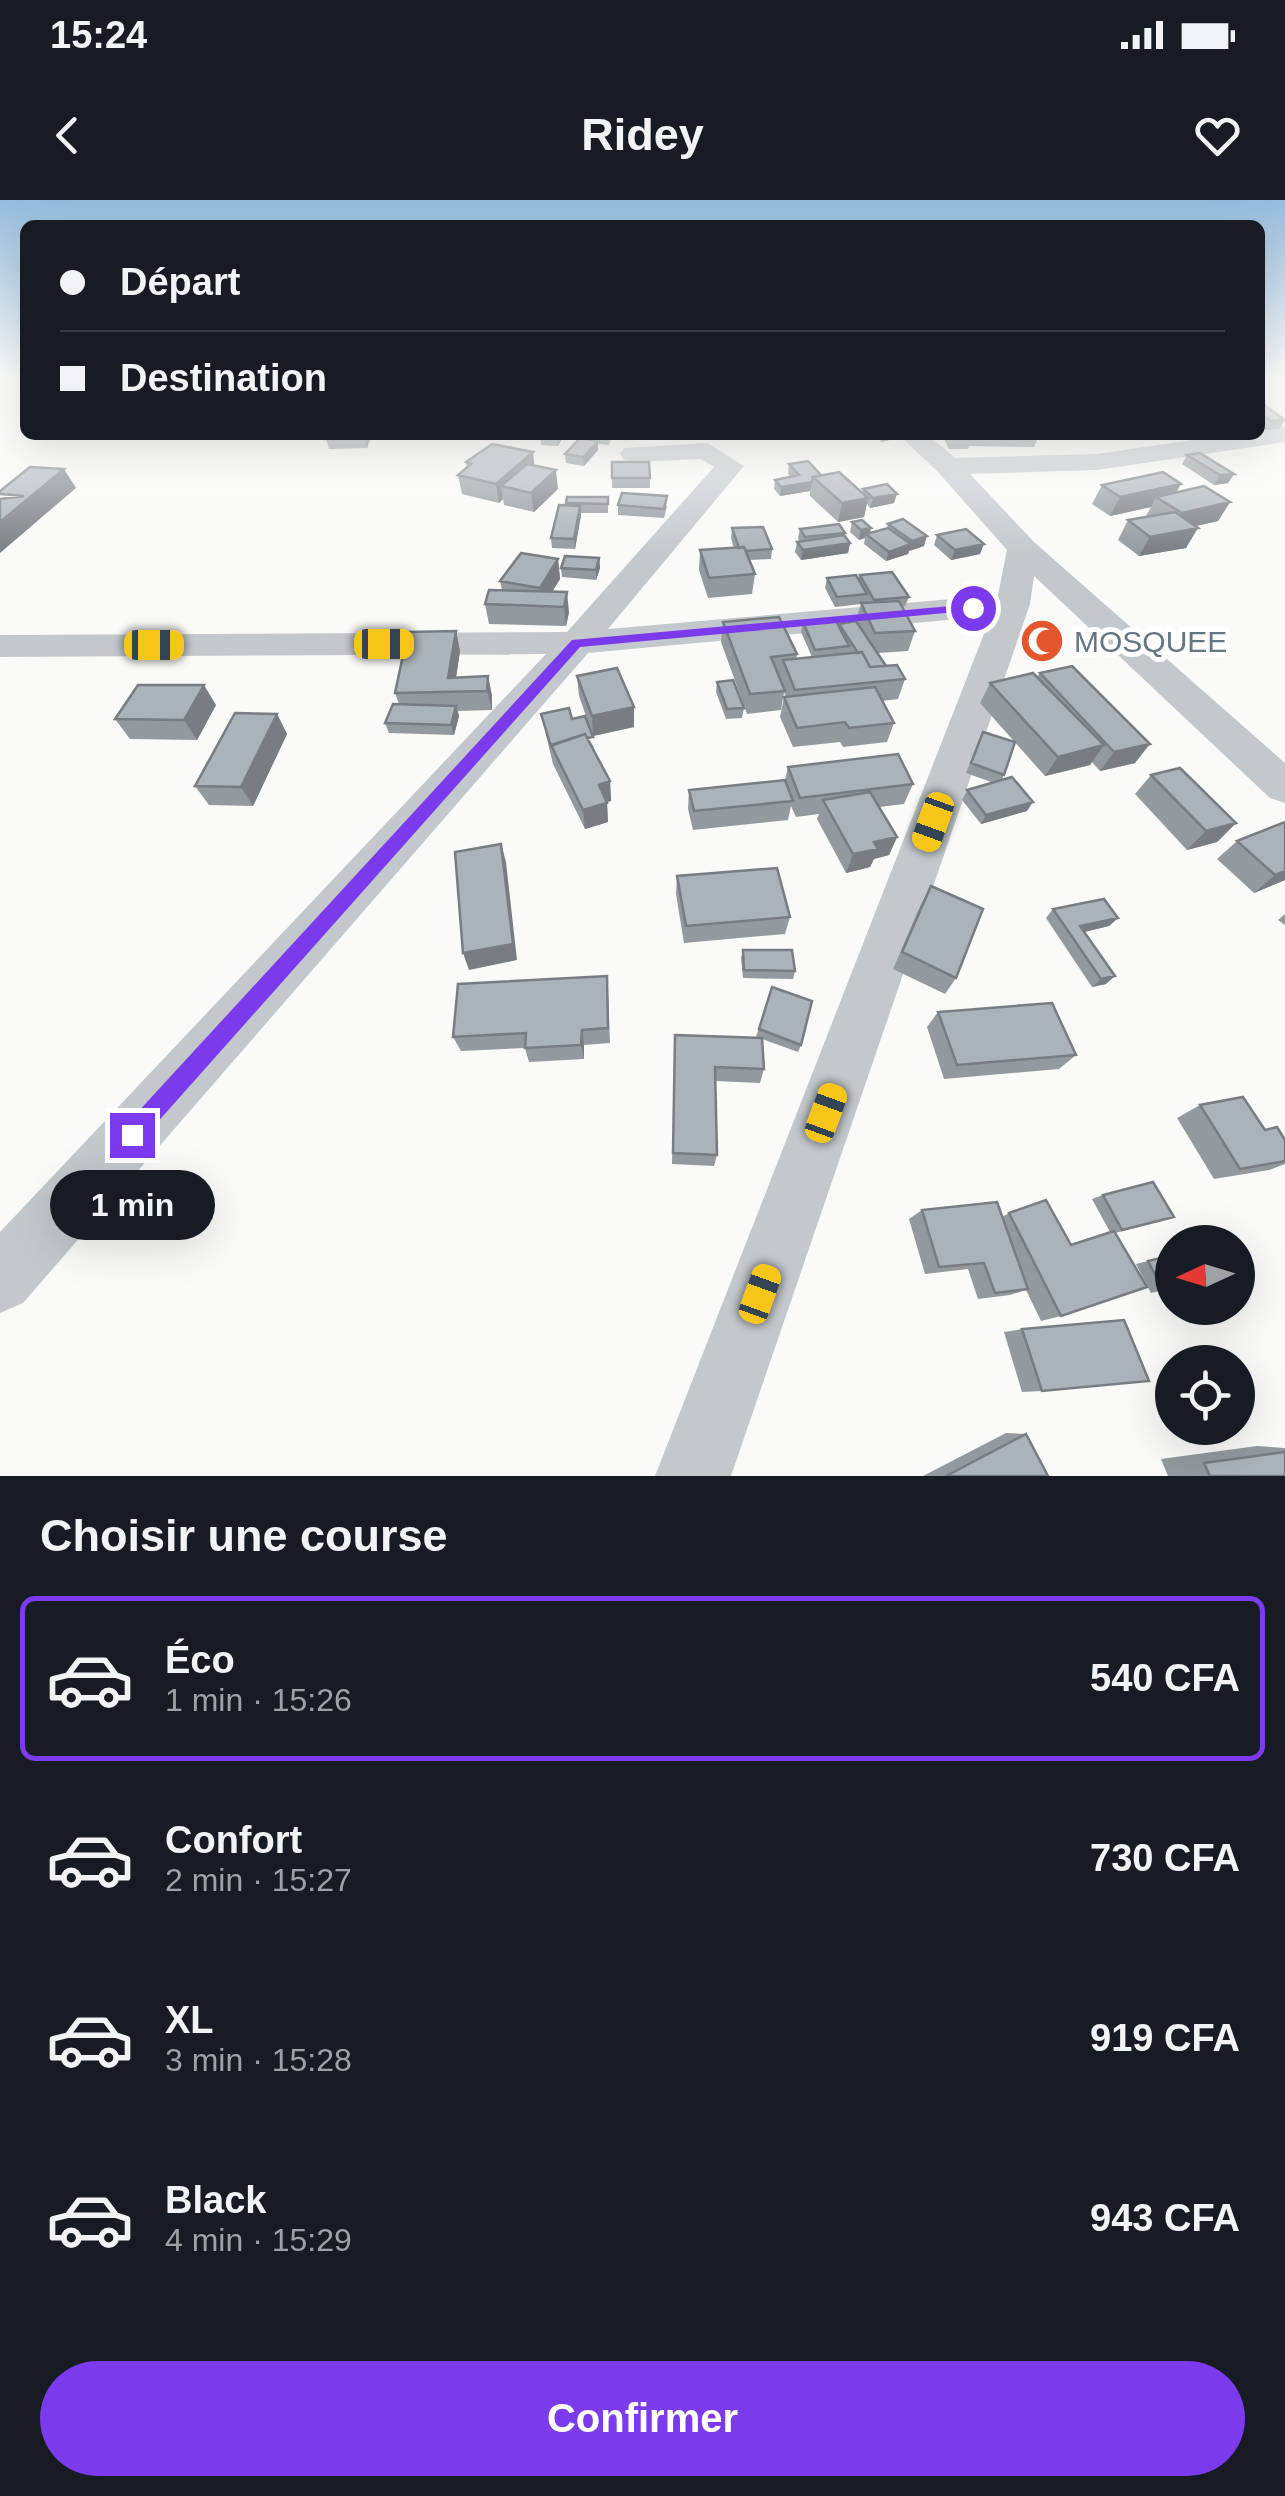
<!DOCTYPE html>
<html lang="fr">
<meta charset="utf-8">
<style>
:root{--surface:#171b24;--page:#242831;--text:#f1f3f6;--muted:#9ea1a6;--line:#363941;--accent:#7c3aed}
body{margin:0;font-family:Helvetica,sans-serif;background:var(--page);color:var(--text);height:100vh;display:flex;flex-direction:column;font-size:38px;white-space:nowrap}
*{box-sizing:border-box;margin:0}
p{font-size:32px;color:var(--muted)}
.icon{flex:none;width:55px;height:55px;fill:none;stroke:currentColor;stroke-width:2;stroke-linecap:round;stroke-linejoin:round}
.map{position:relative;height:1276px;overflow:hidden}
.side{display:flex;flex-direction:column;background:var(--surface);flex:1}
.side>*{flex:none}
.hud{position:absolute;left:20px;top:20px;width:1245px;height:220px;border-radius:15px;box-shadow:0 10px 40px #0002;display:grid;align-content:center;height:220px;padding:0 40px;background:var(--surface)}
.needle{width:65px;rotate:266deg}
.controls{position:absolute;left:1155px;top:1025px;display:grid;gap:20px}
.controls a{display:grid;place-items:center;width:100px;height:100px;border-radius:50%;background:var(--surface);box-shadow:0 10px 40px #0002;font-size:50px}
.end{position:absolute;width:45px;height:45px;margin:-22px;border:12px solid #7c3aed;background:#fff;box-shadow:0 0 0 5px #fff}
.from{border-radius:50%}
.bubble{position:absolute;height:70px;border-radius:35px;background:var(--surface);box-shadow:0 10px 40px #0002;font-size:32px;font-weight:800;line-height:70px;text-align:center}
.car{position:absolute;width:30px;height:60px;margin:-30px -15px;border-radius:12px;box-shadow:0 0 8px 2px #0007;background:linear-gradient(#f5c518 24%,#345 0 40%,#f5c518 0 76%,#345 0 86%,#f5c518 0)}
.hud b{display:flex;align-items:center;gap:35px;height:95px;font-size:38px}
.hud b+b{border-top:2px solid var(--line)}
.hud i{width:25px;height:25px;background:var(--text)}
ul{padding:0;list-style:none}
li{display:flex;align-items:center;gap:30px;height:165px;margin:0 20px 15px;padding:0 20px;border:5px solid transparent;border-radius:15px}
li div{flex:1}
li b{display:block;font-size:38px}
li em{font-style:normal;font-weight:800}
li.active{border-color:var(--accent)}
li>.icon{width:90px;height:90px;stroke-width:1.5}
h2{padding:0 40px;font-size:45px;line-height:120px}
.cta{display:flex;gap:20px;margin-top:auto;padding:20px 40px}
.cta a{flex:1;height:115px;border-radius:60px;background:var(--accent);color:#fff;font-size:40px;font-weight:800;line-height:115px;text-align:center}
.status{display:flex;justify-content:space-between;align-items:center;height:70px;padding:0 50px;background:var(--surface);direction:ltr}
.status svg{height:28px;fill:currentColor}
header{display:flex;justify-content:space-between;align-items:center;height:130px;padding:0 40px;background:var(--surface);font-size:45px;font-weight:800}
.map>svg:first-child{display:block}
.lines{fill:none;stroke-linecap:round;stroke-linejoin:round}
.stream{stroke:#bbc7cb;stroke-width:6}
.minor{fill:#c3c8cc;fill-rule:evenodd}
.wall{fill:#929a9f}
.shaded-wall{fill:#777d82}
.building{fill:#aab3b9;stroke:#777d82;stroke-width:2.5}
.route{fill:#7c3aed}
.labels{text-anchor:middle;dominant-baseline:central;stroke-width:10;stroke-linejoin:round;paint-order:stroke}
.far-poi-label{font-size:30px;fill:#657683;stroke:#fff;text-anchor:start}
</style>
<div class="status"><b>15:24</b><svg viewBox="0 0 49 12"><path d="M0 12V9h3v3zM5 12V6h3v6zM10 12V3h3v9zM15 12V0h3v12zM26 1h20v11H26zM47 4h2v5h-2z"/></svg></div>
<header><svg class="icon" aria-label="back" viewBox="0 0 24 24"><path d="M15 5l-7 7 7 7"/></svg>Ridey<svg class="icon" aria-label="heart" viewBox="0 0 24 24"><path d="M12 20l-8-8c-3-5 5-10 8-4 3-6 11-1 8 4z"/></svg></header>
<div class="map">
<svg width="1285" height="1276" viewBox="0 0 1285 1276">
<rect width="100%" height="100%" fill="#fafaf8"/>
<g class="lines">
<path class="stream" d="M 0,179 L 5,177"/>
<path class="minor" d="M 1285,226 L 1285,242 L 1097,270 L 970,274 L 1034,342 L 1285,563 L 1285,603 L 1270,598 L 1034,376 L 1030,404 L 731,1276 L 655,1276 L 991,416 L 588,453 L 23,1103 L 0,1113 L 0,1032 L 546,454 L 0,457 L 0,435 L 567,432 L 714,267 L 701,259 L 633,262 L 624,260 L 620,254 L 624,248 L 707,243 L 744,266 L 608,429 L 998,395 L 1007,350 L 938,272 L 899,235 L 928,235 L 955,258 L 1097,254 L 1226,235 L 1260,235 L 1260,230 Z"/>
</g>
<path class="wall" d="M 1260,202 L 1285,220 L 1280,229 L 1266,230 L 1260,226 Z
M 216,235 L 234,235 L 233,237 L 217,238 Z
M 372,235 L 367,248 L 329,249 L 326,239 Z
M 540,235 L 564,235 L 558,246 L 541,245 Z
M 583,235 L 613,235 L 609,245 L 598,244 L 598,250 L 584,266 L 566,263 L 565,254 L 583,238 Z
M 810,235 L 844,235 L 844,237 L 812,239 Z
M 873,235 L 894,235 L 893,239 L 882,242 Z
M 942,235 L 1039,235 L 1034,247 L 969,246 L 968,249 L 949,249 Z
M 1187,255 L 1234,274 L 1228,283 L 1214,285 L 1182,264 Z
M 466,262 L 534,265 L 558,289 L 534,312 L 504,305 L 503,299 L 499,303 L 462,294 L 458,275 L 467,267 Z
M 612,262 L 650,278 L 650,288 L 612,288 Z
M 789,264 L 821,275 L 862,292 L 863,289 L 894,303 L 870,308 L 867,304 L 864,317 L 838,322 L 810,296 L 810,291 L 780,296 L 774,289 L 775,280 L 790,277 L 788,274 Z
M 1102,285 L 1176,293 L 1230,302 L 1218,321 L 1195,326 L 1186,348 L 1139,356 L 1118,340 L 1128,320 L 1148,317 L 1146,316 L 1151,307 L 1110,316 L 1092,304 Z
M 567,297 L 608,297 L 608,313 L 581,313 L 575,349 L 552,348 L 551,338 L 566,306 Z
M 618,305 L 667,306 L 664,318 L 618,315 Z
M 852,322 L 869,333 L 887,328 L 888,324 L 924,346 L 909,351 L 908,354 L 886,361 L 864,344 L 865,338 L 859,340 L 850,332 Z
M 732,328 L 772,349 L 771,359 L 749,360 L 755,374 L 752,394 L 708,398 L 699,370 L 700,350 L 734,348 L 731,338 Z
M 800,329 L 845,333 L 844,336 L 850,343 L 848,353 L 801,360 L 795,352 L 797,342 L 800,342 L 798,338 Z
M 937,335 L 980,354 L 951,360 L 934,345 Z
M 599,358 L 600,368 L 596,380 L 562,377 L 561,368 Z
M 558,359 L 560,379 L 552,392 L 569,412 L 566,426 L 489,424 L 485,404 L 502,390 L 500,381 Z
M 860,375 L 909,397 L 905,406 L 902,407 L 915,431 L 908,451 L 878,453 L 886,466 L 905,479 L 898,499 L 882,501 L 894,523 L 887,542 L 843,547 L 840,542 L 793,547 L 780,517 L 784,497 L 786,497 L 784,492 L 781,510 L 747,514 L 721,442 L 723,422 L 797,454 L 796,459 L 812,457 L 801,432 L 803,422 L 838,426 L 839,424 L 856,421 L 861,404 L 835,407 L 825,388 L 827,378 L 858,379 Z
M 456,431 L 460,451 L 456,477 L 488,476 L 492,496 L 492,510 L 458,511 L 459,516 L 454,535 L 389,533 L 385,523 L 399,504 L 395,493 Z
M 1040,473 L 1135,563 L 1100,571 L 1092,562 L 1090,565 L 1045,576 L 980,503 L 990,483 L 1037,477 Z
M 577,476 L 634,527 L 593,536 L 579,496 Z
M 717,482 L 744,508 L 742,518 L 726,519 L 716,492 Z
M 216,505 L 197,540 L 130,539 L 115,519 Z
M 277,514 L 287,534 L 253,606 L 209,605 L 195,586 Z
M 541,514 L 572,519 L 594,547 L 592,548 L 610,581 L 611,601 L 607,602 L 608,622 L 585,629 L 553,564 Z
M 983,532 L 1004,575 L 1001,581 L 1027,611 L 981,624 L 962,600 L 967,590 L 994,583 L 966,573 Z
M 788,567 L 913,584 L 904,604 L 879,607 L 897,637 L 889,655 L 874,659 L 870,667 L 846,673 L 817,619 L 819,614 L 796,617 L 791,606 L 788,620 L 693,630 L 688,609 L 689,590 L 785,580 Z
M 1151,575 L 1236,623 L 1217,642 L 1187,650 L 1135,594 Z
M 1285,622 L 1285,680 L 1254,693 L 1217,659 L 1237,641 Z
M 677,676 L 790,717 L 785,734 L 684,743 L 676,694 Z
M 931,686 L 956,778 L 945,794 L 893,769 L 921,704 Z
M 1053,709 L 1118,718 L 1109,726 L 1084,732 L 1106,784 L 1092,787 L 1046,718 Z
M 1285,714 L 1285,725 L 1278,720 Z
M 743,750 L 795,771 L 793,779 L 743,778 L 741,758 Z
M 772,787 L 801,845 L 798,852 L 762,839 L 764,869 L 760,883 L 715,881 L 717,955 L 714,966 L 672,964 L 675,835 L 759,838 L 756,837 Z
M 608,792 L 610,843 L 584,845 L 584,859 L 529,862 L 525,848 L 461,851 L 453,837 Z
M 938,812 L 1076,855 L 1059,869 L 944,879 L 927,827 Z
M 1200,905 L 1265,930 L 1285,940 L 1285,964 L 1269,970 L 1214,979 L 1177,918 Z
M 1103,995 L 1161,1021 L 1115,1033 L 1061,1116 L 1041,1121 L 1026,1090 L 1010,1095 L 978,1099 L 968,1069 L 925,1074 L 909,1019 L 922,1010 L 1002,1017 L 1009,1013 L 1071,1045 L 1110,1032 L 1092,999 Z
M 1148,1061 L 1172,1088 L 1151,1093 L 1136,1064 Z
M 1022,1129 L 1042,1191 L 1022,1192 L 1004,1132 Z
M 1006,1233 L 1026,1234 L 1048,1276 L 923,1276 Z
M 1257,1246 L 1285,1248 L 1285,1276 L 1168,1276 L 1161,1259 Z"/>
<path class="shaded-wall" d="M 366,235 L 372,235 L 367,248 L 364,239 Z
M 558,235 L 564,235 L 558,246 L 557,237 Z
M 884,235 L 894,235 L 893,239 L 882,242 Z
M 598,241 L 598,250 L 584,266 L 583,257 Z
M 533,252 L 535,271 L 501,286 L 503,299 L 499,303 L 496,284 Z
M 64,269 L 76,288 L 0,353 L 0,322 Z
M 556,270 L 558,289 L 534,312 L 531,293 Z
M 1234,274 L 1228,283 L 1214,285 L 1220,275 Z
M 812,282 L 810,291 L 780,296 L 781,287 Z
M 1181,284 L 1170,303 L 1156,297 L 1151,307 L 1110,316 L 1120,297 Z
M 897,294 L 894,303 L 870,308 L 873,298 Z
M 868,298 L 864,317 L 838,322 L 842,303 Z
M 1230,302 L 1218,321 L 1170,332 L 1182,313 Z
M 580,306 L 581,316 L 575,349 L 574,339 Z
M 871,328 L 869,336 L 866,334 L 865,338 L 859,340 L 861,330 Z
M 1198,328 L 1186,348 L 1139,356 L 1150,337 Z
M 927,336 L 924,346 L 909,351 L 912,341 Z
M 850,343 L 848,353 L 801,360 L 803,350 Z
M 911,344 L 908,354 L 886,361 L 889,352 Z
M 984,344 L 980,354 L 951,360 L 955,350 Z
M 599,358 L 600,368 L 596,380 L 596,370 Z
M 558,359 L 560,379 L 542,408 L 540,388 Z
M 567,392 L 569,412 L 566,426 L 564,407 Z
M 456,431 L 460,451 L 454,491 L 448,478 Z
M 488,476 L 492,496 L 492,510 L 487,491 Z
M 204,485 L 216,505 L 197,540 L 184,520 Z
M 456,506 L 459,516 L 454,535 L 451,525 Z
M 634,507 L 634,527 L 593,536 L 592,516 Z
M 277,514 L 287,534 L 253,606 L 241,587 Z
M 1150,544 L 1135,563 L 1100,571 L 1114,552 Z
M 1104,545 L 1090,565 L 1045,576 L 1058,557 Z
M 610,581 L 611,601 L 600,604 L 599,585 Z
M 1033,602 L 1027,611 L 981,624 L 986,615 Z
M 607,603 L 608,622 L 585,629 L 583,610 Z
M 1236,623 L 1217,642 L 1187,650 L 1206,631 Z
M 897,637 L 889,655 L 874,659 L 870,667 L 846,673 L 853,654 L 874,642 Z
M 501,644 L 506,662 L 517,760 L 469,770 L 463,753 Z
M 1285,671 L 1285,680 L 1254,693 L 1275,675 Z
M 1118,718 L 1109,726 L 1072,735 L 1080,726 Z
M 1115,776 L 1106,784 L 1092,787 L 1101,779 Z
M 582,830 L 584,845 L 584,859 L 581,845 Z"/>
<path class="building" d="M 1260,202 L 1285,220 L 1271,221 L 1260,213 Z
M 328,235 L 366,235 L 364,239 L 326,239 Z
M 950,235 L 968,235 L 971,239 L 952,239 Z
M 580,238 L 598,241 L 583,257 L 565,254 Z
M 492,244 L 533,252 L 496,284 L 458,275 L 471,264 L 466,262 Z
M 1200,253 L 1234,274 L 1220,275 L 1187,255 Z
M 808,261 L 821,275 L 813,277 L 812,282 L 781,287 L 775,280 L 799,275 L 789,264 Z
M 612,262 L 649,262 L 650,278 L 612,278 Z
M 527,264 L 556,270 L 531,293 L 501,286 Z
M 30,267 L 64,269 L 0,322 L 0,299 L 24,296 L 0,294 L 0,291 Z
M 839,272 L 868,298 L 842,303 L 813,277 Z
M 1163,272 L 1181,284 L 1120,297 L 1102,285 Z
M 887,284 L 897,294 L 873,298 L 863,289 Z
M 1204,286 L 1230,302 L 1182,313 L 1156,297 Z
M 622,293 L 667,296 L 664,309 L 618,305 Z
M 567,297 L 608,297 L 608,304 L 566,303 Z
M 559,305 L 580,306 L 574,339 L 551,338 Z
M 1175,312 L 1198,328 L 1150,337 L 1128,320 Z
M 903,319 L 927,336 L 912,341 L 888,324 Z
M 862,320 L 871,328 L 861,330 L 852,322 Z
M 839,324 L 845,333 L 805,337 L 800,329 Z
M 763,327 L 772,349 L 746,351 L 744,347 L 739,348 L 732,328 Z
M 888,328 L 911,344 L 889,352 L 866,334 Z
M 966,329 L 984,344 L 955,350 L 937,335 Z
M 844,335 L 850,343 L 803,350 L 797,342 Z
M 744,347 L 755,374 L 709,378 L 700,350 Z
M 521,353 L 558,359 L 540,388 L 500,381 Z
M 565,356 L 599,358 L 596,370 L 561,368 Z
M 892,372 L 909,397 L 874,400 L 860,375 Z
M 856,375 L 867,394 L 837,397 L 827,378 Z
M 489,390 L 567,392 L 564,407 L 485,404 Z
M 899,401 L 915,431 L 875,433 L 861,403 Z
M 779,417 L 797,454 L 771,457 L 785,491 L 750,494 L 723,422 Z
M 835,419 L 849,446 L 815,450 L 803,422 Z
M 856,421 L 886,466 L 870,467 L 862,452 L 858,453 L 839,424 Z
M 456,431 L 448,478 L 488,476 L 487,491 L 395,493 L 408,432 Z
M 862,452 L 870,467 L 897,465 L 905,479 L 795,490 L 783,460 Z
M 1072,466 L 1150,544 L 1114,552 L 1040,473 Z
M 617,468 L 634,507 L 592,516 L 577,476 Z
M 1033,473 L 1104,545 L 1058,557 L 990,483 Z
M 733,480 L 744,508 L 727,509 L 717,482 Z
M 138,485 L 204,485 L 184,520 L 115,519 Z
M 875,487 L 894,523 L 849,528 L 845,522 L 797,528 L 784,497 Z
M 393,504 L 456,506 L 451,525 L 385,523 Z
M 569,508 L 572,519 L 585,516 L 593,537 L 587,538 L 585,534 L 551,546 L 541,514 Z
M 235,513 L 277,514 L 241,587 L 195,586 Z
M 983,532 L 1015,542 L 1004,575 L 971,563 Z
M 585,534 L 610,581 L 599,585 L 607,603 L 583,610 L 551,545 Z
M 898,554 L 913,584 L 800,598 L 788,567 Z
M 1180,568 L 1236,623 L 1206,631 L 1151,575 Z
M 1012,577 L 1033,602 L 986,615 L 967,590 Z
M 785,580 L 793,601 L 694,611 L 689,590 Z
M 870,592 L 897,637 L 874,642 L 878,649 L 853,654 L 823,600 Z
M 1285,622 L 1285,671 L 1275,675 L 1237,641 Z
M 501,644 L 513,744 L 463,753 L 455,652 Z
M 777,668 L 790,717 L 686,726 L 677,676 Z
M 931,686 L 983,709 L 956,778 L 902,752 Z
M 1104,699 L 1118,718 L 1080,726 L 1115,776 L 1101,779 L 1053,709 Z
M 743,750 L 792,750 L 795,771 L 744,770 Z
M 607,776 L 608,828 L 582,830 L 581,845 L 525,848 L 526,833 L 453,837 L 458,784 Z
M 772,787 L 812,801 L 801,845 L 759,829 Z
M 1052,803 L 1076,855 L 957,865 L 938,812 Z
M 675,835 L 762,838 L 764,869 L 715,867 L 717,955 L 673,953 Z
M 1243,897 L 1265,930 L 1277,927 L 1285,940 L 1285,961 L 1240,969 L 1200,905 Z
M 1153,982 L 1174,1017 L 1122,1030 L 1103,995 Z
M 1046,1000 L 1071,1045 L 1114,1031 L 1147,1087 L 1061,1116 L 1009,1013 Z
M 997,1002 L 1028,1089 L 995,1093 L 984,1063 L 939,1067 L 922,1010 Z
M 1172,1055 L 1172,1088 L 1163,1090 L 1148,1061 Z
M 1124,1120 L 1149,1181 L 1042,1191 L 1022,1129 Z
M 1026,1234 L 1048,1276 L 946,1276 Z
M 1285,1252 L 1285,1276 L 1210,1276 L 1204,1263 Z"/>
<linearGradient id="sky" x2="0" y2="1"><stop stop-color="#96bcdc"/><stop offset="0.5" stop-color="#fdfdfc"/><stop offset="1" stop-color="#fdfdfc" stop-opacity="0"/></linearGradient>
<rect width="1285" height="356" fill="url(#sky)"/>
<path class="route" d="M 973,404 L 978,410 L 580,447 L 139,943 L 132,946 L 124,943 L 121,935 L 124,927 L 572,440 Z"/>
<defs>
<g id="mosque-disc" transform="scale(2.25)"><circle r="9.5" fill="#e4572e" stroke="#fff"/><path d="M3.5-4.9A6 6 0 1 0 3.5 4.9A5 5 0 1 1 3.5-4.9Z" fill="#fff"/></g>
</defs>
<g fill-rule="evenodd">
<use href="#mosque-disc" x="1042" y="441"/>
</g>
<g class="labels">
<g class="far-poi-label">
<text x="1074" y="441">MOSQUEE</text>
</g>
</g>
</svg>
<div class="controls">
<a><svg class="needle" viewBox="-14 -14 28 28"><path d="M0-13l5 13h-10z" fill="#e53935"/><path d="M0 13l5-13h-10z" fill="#9ea1a6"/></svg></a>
<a><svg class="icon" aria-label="locate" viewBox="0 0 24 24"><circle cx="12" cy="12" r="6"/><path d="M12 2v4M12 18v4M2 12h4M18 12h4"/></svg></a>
</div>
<i class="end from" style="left:973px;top:408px"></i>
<i class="end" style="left:132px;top:935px"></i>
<div class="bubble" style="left:50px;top:970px;width:165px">1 min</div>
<i class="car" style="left:384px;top:444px;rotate:90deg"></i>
<i class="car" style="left:154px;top:445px;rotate:90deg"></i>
<i class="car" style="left:933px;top:622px;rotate:200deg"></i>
<i class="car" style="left:826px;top:913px;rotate:20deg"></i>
<i class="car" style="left:760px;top:1094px;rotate:20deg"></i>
<div class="hud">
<b><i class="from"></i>Départ</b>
<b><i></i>Destination</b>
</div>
</div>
<section class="side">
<h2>Choisir une course</h2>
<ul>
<li class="active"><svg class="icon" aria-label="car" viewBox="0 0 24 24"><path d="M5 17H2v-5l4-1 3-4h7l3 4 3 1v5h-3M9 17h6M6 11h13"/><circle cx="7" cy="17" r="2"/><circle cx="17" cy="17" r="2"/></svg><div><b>Éco</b><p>1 min · 15:26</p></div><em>540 CFA</em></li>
<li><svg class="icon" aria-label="car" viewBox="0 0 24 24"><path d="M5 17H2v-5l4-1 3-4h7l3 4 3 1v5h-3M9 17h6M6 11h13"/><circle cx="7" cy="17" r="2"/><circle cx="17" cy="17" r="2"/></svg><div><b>Confort</b><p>2 min · 15:27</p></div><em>730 CFA</em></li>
<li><svg class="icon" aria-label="car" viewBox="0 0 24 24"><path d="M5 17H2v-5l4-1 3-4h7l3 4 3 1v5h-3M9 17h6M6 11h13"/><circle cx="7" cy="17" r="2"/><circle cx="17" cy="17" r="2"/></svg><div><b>XL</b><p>3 min · 15:28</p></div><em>919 CFA</em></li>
<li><svg class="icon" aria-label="car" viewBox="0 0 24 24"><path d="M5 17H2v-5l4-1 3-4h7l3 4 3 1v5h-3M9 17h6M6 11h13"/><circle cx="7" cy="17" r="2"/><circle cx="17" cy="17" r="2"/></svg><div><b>Black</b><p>4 min · 15:29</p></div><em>943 CFA</em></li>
</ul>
<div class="cta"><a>Confirmer</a></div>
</section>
